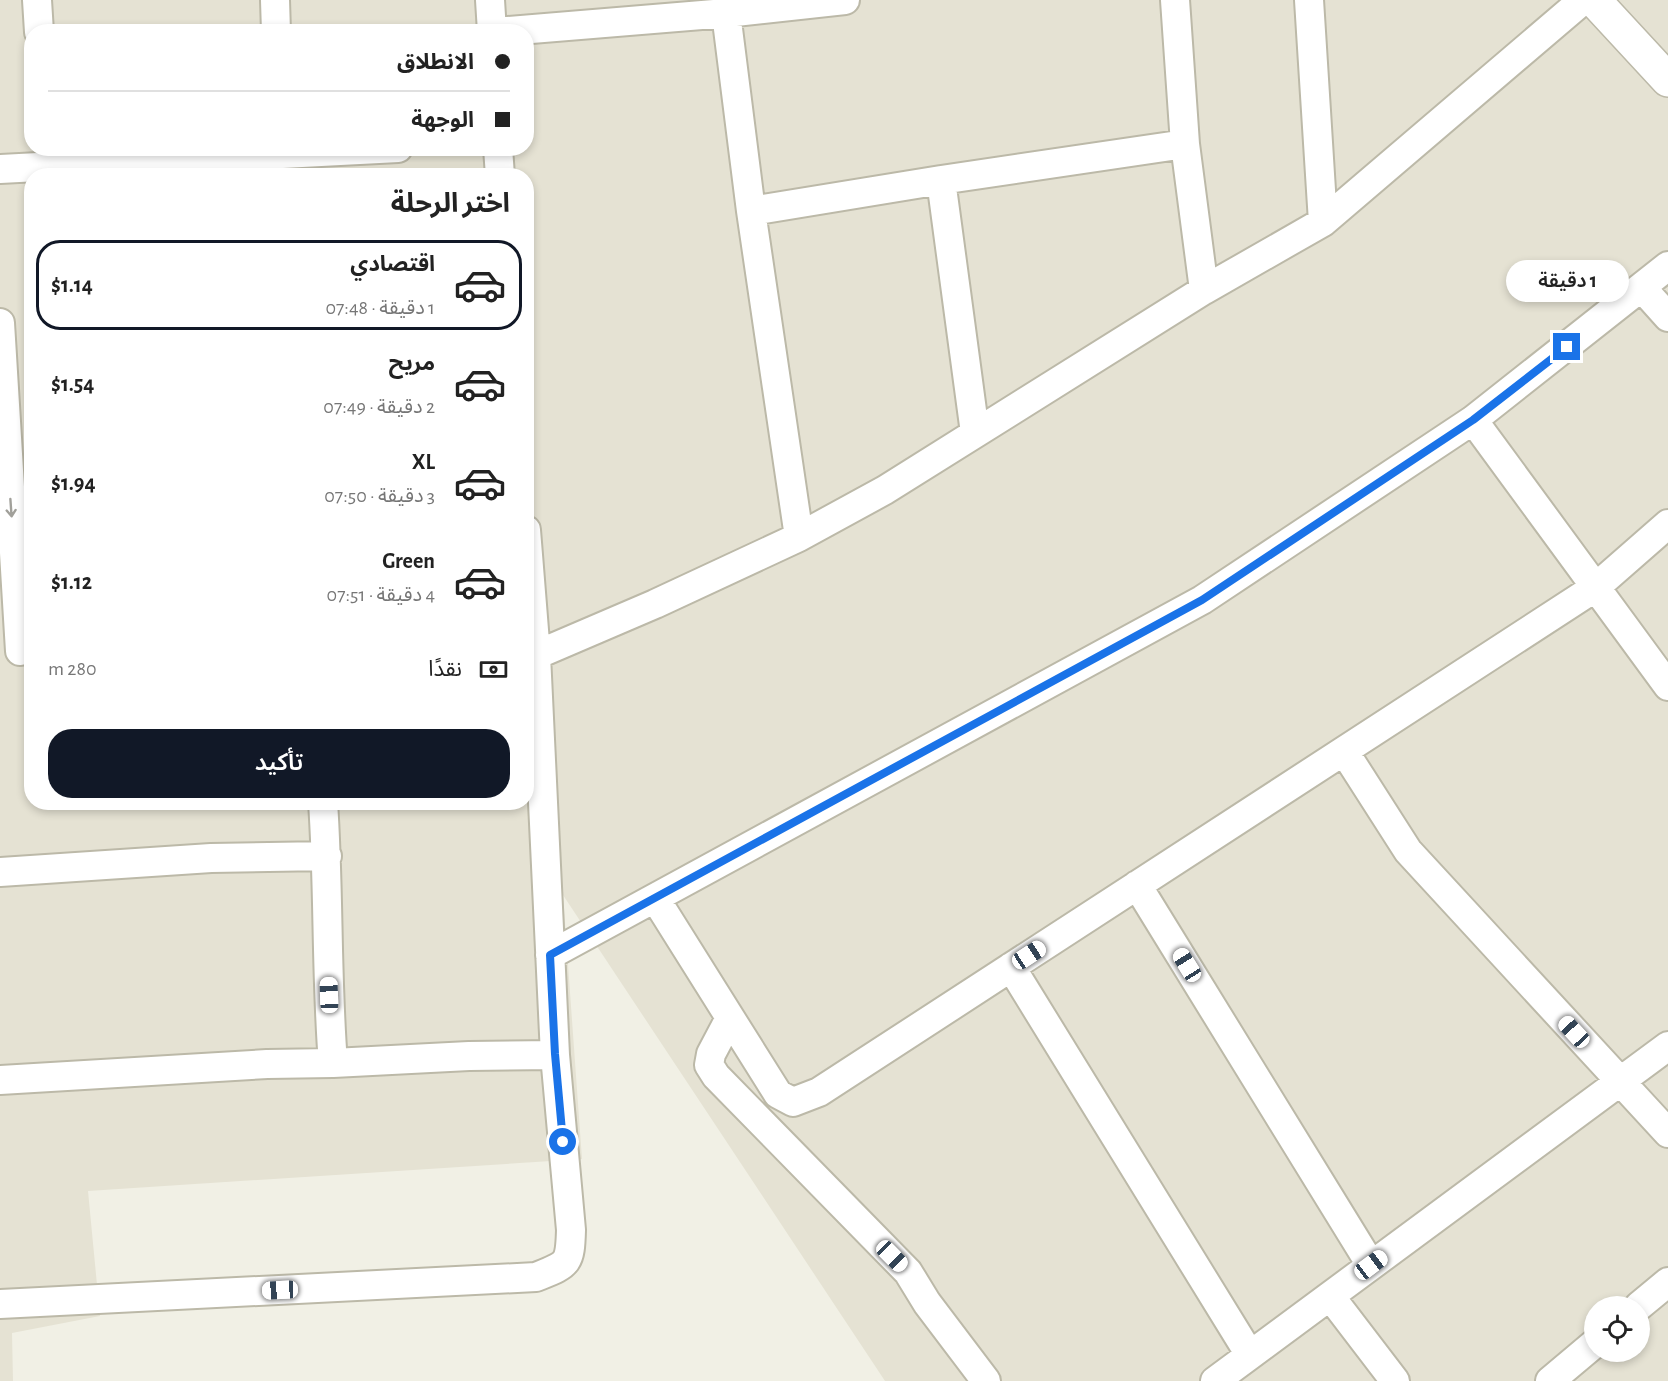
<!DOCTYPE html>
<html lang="ar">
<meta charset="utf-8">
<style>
:root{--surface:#fff;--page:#f2f2f2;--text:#222;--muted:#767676;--line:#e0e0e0;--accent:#111827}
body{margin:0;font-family:"Alegreya Sans","Noto Sans Arabic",sans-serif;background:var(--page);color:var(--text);direction:rtl;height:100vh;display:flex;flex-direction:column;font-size:22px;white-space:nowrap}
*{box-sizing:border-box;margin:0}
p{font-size:20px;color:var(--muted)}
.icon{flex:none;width:33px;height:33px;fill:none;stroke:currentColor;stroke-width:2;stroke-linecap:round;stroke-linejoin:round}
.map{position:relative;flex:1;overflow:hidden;direction:ltr}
.details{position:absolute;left:24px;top:168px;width:510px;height:642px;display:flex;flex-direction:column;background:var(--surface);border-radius:24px;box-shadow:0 3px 9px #0003;direction:rtl}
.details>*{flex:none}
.top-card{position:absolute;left:24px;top:24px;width:510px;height:132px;border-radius:24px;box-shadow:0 3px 9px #0003;direction:rtl;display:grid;align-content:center;height:132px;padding:0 24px;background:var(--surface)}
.tools{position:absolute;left:1584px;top:1296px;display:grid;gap:12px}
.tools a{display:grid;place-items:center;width:66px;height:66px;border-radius:50%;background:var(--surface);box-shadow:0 3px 9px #0003;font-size:30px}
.end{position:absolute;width:27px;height:27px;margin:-14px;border:8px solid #1a73e8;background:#fff;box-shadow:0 0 0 3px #fff}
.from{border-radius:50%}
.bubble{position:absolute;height:42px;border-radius:21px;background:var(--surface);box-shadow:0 3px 9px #0003;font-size:20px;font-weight:600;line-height:42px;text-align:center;direction:rtl}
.car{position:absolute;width:18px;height:36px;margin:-18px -9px;border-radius:8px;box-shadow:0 0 4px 2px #0007;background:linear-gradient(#fff 24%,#345 0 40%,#fff 0 76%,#345 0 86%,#fff 0)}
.top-card b{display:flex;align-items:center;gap:21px;height:57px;font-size:22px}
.top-card b+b{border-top:2px solid var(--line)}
.top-card i{width:15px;height:15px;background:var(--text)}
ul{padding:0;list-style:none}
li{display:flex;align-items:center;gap:18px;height:90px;margin:0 12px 9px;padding:0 12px;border:3px solid transparent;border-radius:24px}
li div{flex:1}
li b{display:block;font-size:22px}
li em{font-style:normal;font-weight:600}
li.on{border-color:var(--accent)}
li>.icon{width:54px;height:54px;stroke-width:1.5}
h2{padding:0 24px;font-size:27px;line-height:72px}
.pay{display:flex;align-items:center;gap:15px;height:66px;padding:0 24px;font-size:22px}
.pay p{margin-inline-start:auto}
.action{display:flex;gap:12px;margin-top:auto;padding:12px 24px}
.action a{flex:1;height:69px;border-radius:24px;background:var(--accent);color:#fff;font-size:24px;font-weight:600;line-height:69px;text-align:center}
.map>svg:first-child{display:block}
.residential{fill:#e5e2d3;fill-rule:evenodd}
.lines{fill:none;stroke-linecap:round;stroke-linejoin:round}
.minor-casing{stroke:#bcb9a8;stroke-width:32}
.tertiary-casing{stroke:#bcb9a8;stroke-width:36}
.minor{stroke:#fff;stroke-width:28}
.tertiary{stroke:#fff;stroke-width:33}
.oneway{stroke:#a1a09a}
.route{stroke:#1a73e8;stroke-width:8}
</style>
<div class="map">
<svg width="1668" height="1381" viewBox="0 0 1668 1381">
<rect width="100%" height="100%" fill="#f1f0e5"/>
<path class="residential" d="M 0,0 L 1668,0 L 1668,1381 L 885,1381 L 563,895 L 582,1159 L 88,1191 L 100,1316 L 12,1333 L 13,1381 L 0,1381 ZM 32,32 L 526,32 L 526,148 L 32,148 ZM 32,176 L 526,176 L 526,802 L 32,802 ZM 1594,1306 L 1640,1306 L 1640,1352 L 1594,1352 Z"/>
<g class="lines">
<g class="minor-casing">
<path id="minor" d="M 37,0 L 39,32
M 275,0 L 276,32
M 490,0 L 492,32
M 1175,0 L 1185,144 L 1204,290
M 1309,0 L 1323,222
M 726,13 L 751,211 L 941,180 L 975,433
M 495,32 L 726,13 L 845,0
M 498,148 L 500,176
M 0,169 L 398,148
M 941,180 L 1185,144
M 751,211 L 799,537
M 1642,288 L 1668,317
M 0,323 L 20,651
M 1473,420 L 1668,686
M 526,655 L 536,655 L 655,604 L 799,537 L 885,490 L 1204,290 L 1323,222 L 1583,0
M 1344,751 L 1408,851 L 1668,1133
M 0,872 L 211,858 L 327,856
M 1137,885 L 1371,1265
M 655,898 L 778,1094 L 793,1102 L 819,1092 L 1596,587 L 1668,524
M 550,955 L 1202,600 L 1473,420 L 1668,266
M 1011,967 L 1250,1355
M 730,1018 L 711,1054 L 709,1065 L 716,1076 L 908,1272 L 927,1303 L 986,1381
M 333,1063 L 469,1056 L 555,1055 L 536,655 L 526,530
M 0,1080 L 267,1064 L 333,1063 C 326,976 329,889 323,802
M 1330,1296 L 1395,1381
M 0,1304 L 536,1277 C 568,1264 570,1265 571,1230 L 555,1055
M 1639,1306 L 1668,1282
M 1215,1381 L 1668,1046
M 1550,1381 L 1594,1344"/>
</g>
<g class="tertiary-casing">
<path id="tertiary" d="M 1594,0 L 1668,80"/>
</g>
<use href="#minor" class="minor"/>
<use href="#tertiary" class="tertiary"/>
</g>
<defs><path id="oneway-shaft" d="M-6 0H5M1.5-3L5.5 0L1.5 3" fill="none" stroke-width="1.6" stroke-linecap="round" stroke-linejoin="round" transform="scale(1.5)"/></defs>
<use class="oneway" href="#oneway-shaft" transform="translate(11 508) rotate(86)"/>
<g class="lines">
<path class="route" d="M 563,1142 L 555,1054 L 550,955 L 1202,600 L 1473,420 L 1567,347"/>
</g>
</svg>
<div class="tools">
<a><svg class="icon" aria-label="locate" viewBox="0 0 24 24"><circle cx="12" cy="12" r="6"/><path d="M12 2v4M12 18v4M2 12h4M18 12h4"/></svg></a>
</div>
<i class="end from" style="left:563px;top:1142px"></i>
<i class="end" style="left:1567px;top:347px"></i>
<div class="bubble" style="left:1506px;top:260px;width:123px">1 دقيقة</div>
<i class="car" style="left:1029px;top:955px;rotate:57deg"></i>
<i class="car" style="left:1187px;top:965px;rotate:328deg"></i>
<i class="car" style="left:329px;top:995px;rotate:358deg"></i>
<i class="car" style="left:1574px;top:1032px;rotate:317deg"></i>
<i class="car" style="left:892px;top:1256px;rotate:135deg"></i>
<i class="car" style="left:1371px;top:1265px;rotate:53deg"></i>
<i class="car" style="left:280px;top:1290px;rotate:267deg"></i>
<div class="top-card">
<b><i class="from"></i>الانطلاق</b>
<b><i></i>الوجهة</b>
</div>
<section class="details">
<h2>اختر الرحلة</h2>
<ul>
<li class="on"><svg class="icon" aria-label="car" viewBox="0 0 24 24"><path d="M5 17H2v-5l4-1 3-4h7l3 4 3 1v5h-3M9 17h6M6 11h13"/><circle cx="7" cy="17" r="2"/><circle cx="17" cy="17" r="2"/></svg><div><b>اقتصادي</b><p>1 دقيقة · 07:48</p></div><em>$1.14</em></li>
<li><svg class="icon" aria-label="car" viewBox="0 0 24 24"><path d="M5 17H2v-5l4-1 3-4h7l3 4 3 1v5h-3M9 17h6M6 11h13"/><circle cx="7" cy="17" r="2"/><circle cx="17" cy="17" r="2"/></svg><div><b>مريح</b><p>2 دقيقة · 07:49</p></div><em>$1.54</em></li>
<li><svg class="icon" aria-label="car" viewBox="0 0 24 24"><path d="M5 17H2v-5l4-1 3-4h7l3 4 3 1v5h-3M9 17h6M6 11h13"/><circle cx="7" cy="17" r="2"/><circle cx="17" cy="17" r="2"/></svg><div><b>XL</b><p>3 دقيقة · 07:50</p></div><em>$1.94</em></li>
<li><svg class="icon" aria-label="car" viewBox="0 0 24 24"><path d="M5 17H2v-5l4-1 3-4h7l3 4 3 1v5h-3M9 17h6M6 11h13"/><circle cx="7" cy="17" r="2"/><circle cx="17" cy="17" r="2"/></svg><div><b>Green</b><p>4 دقيقة · 07:51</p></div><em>$1.12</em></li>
</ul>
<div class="pay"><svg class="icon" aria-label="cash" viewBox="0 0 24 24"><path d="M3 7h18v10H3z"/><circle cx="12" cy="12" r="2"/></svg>نقدًا<p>280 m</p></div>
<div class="action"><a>تأكيد</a></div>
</section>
</div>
